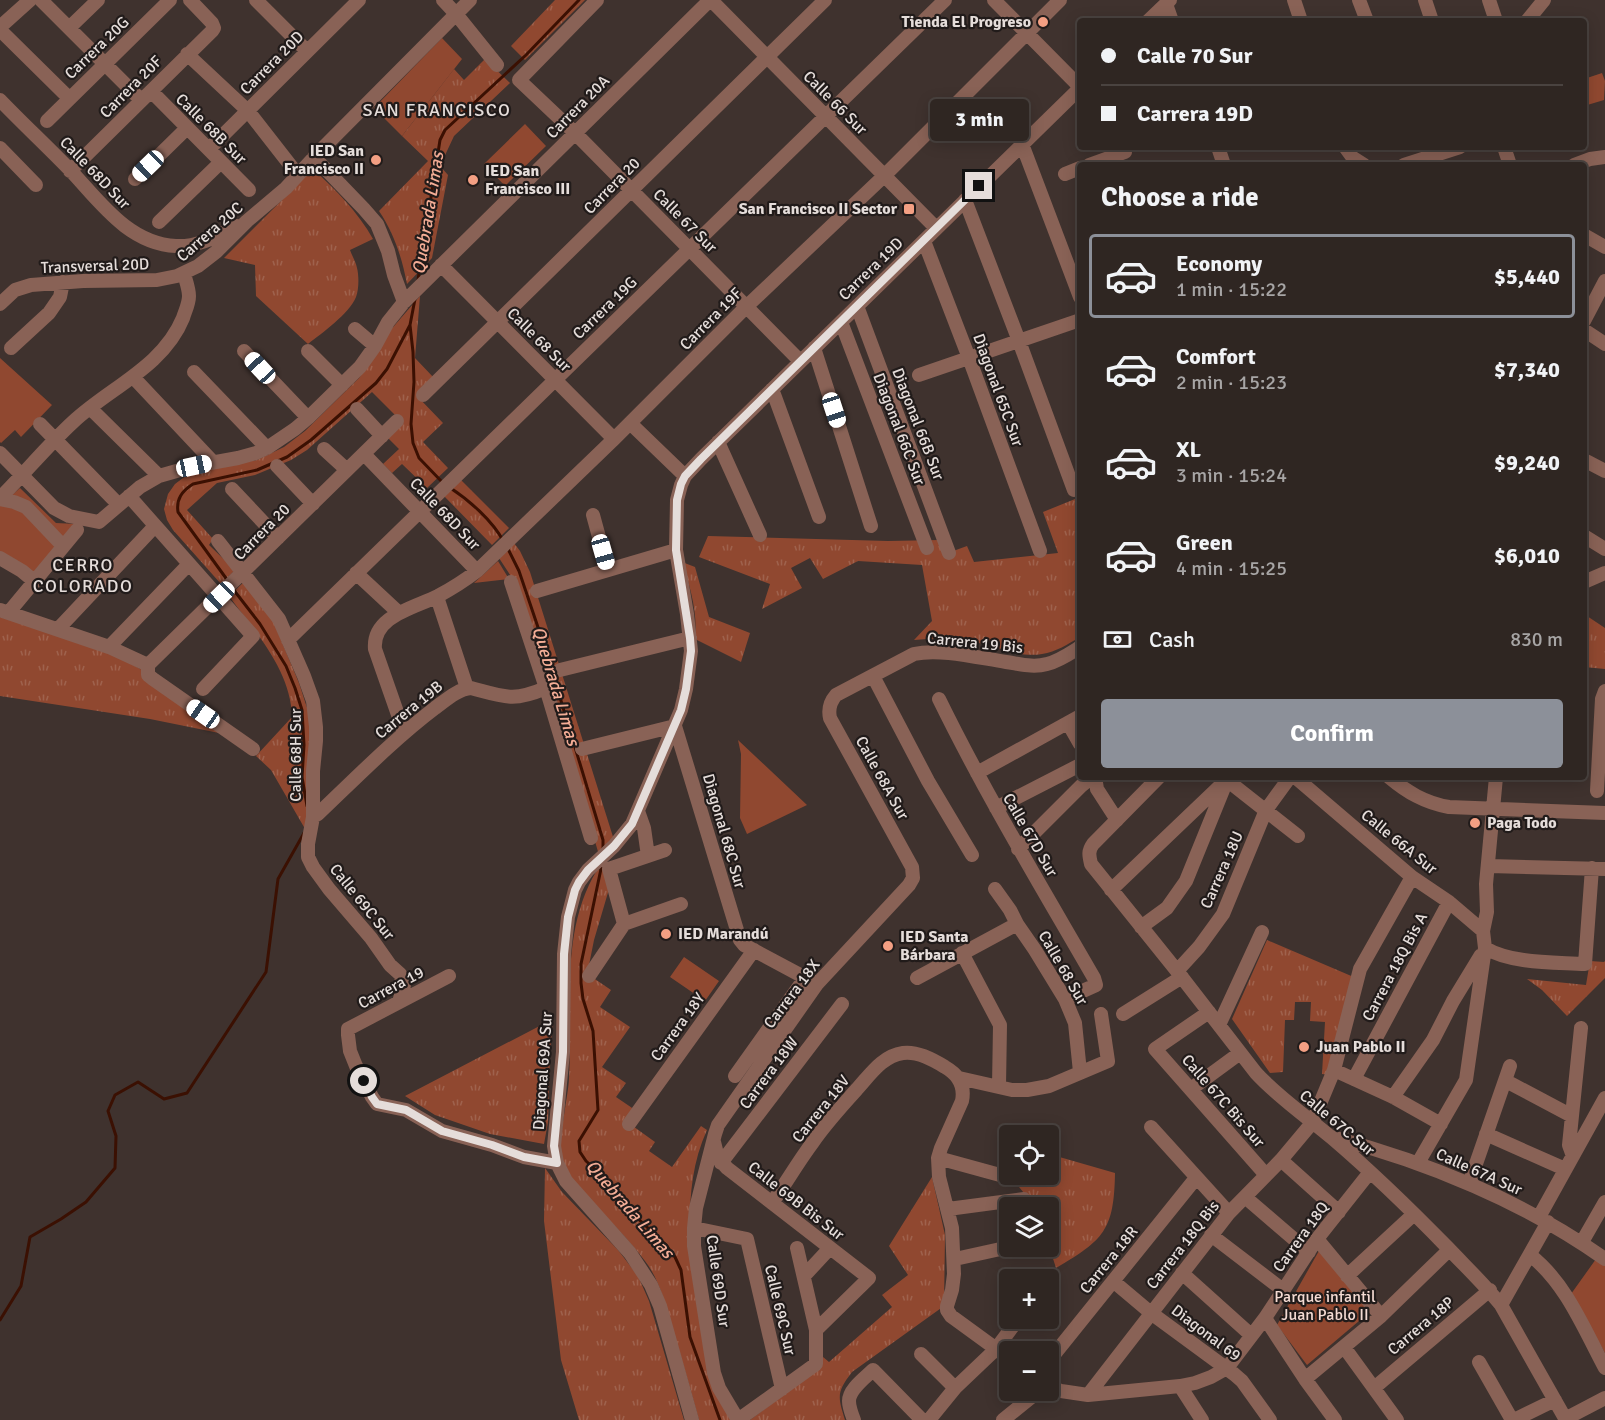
<!DOCTYPE html>
<meta charset="utf-8">
<style>
:root{--surface:#2f2622;--page:#3b322f;--text:#f1f3f6;--muted:#a7a5a5;--line:#4a4340;--accent:#8c9099}
body{margin:0;font-family:Signika,sans-serif;background:var(--page);color:var(--text);height:100vh;display:flex;flex-direction:column;font-size:22px;white-space:nowrap}
*{box-sizing:border-box;margin:0}
p{font-size:20px;color:var(--muted)}
.icon{flex:none;width:33px;height:33px;fill:none;stroke:currentColor;stroke-width:2;stroke-linecap:round;stroke-linejoin:round}
.map{position:relative;flex:1;overflow:hidden}
.details{position:absolute;left:1077px;top:162px;width:510px;height:618px;display:flex;flex-direction:column;background:var(--surface);border-radius:6px;box-shadow:0 3px 15px #0003,0 0 0 2px var(--line)}
.details>*{flex:none}
.banner{position:absolute;left:1077px;top:18px;width:510px;height:132px;border-radius:6px;box-shadow:0 3px 15px #0003,0 0 0 2px var(--line);display:grid;align-content:center;height:132px;padding:0 24px;background:var(--surface)}
.fabs{position:absolute;left:999px;top:1125px;display:grid;gap:12px}
.fabs a{display:grid;place-items:center;width:60px;height:60px;border-radius:6px;background:var(--surface);box-shadow:0 3px 15px #0003,0 0 0 2px var(--line);font-size:30px}
.end{position:absolute;width:27px;height:27px;margin:-14px;border:8px solid #e5ddda;background:#111;box-shadow:0 0 0 3px #111}
.from{border-radius:50%}
.bubble{position:absolute;height:42px;border-radius:6px;background:var(--surface);box-shadow:0 3px 15px #0003,0 0 0 2px var(--line);font-size:20px;font-weight:700;line-height:42px;text-align:center}
.car{position:absolute;width:18px;height:36px;margin:-18px -9px;border-radius:8px;box-shadow:0 0 4px 2px #0007;background:linear-gradient(#fff 24%,#345 0 40%,#fff 0 76%,#345 0 86%,#fff 0)}
.banner b{display:flex;align-items:center;gap:21px;height:57px;font-size:22px}
.banner b+b{border-top:2px solid var(--line)}
.banner i{width:15px;height:15px;background:var(--text)}
ul{padding:0;list-style:none}
li{display:flex;align-items:center;gap:18px;height:84px;margin:0 12px 9px;padding:0 12px;border:3px solid transparent;border-radius:6px}
li div{flex:1}
li b{display:block;font-size:22px}
li em{font-style:normal;font-weight:700}
li.selected{border-color:var(--accent)}
li>.icon{width:54px;height:54px;stroke-width:1.5}
h2{padding:0 24px;font-size:27px;line-height:72px}
.pay{display:flex;align-items:center;gap:15px;height:66px;padding:0 24px;font-size:22px}
.pay p{margin-inline-start:auto}
.primary-button{display:flex;gap:12px;margin-top:auto;padding:12px 24px}
.primary-button a{flex:1;height:69px;border-radius:6px;background:var(--accent);color:#fff;font-size:24px;font-weight:700;line-height:69px;text-align:center}
.map>svg:first-child{display:block}
.grass{fill:url(#grass-tufts)}
.park{fill:#904830}
.lines{fill:none;stroke-linecap:round;stroke-linejoin:round}
.stream{stroke:#3b1002;stroke-width:3}
.minor{stroke:#896256;stroke-width:14}
.route{stroke:#e5ddda;stroke-width:8}
.poi-dot{fill:#f39f83;stroke:#211b1a;stroke-width:2}
.labels{text-anchor:middle;dominant-baseline:central;stroke-width:4.5;stroke-linejoin:round;paint-order:stroke}
.poi-label{font-size:16px;font-weight:bold;fill:#e5ddda;stroke:#211b1a;text-anchor:start}
.street-label{font-size:16px;fill:#e5ddda;stroke:#211b1a}
.park-label{font-size:16px;fill:#f4dbd3;stroke:#211b1a}
.neighbourhood-label{font-size:18px;letter-spacing:1.5px;fill:#e5ddda;stroke:#211b1a}
.water-label{font-size:18px;font-style:italic;fill:#f4ad96;stroke:#211b1a}
</style>
<div class="map">
<svg width="1605" height="1420" viewBox="0 0 1605 1420">
<defs>
<pattern id="grass-tufts" width="24" height="20" patternUnits="userSpaceOnUse" patternTransform="scale(1.5)"><rect width="24" height="20" fill="#904830"/><path d="M3 7l-1-3M5 7V3M7 7l1-3M15 17l-1-3M17 17v-4M19 17l1-3" fill="none" stroke="#9f624d"/></pattern>
</defs>
<rect width="100%" height="100%" fill="#3f322e"/>
<path class="grass" d="M 555,0 L 585,0 L 525,60 L 511,46 Z
M 485,59 L 510,83 L 454,136 L 440,166 L 448,175 L 432,258 L 407,284 C 402,258 394,233 379,211 L 428,161 L 402,136 L 454,69 L 464,80 Z
M 313,169 C 336,190 358,212 373,239 L 350,250 C 352,256 356,262 357,268 C 359,276 359,289 356,297 C 349,314 322,333 308,344 L 256,296 L 255,265 L 224,258 Z
M 420,296 L 415,358 L 434,378 L 417,396 L 443,423 L 423,442 L 448,468 L 427,488 L 402,464 L 392,473 L 383,464 L 399,449 L 387,437 L 402,422 L 372,392 L 307,450 L 291,460 L 255,475 L 217,483 L 187,510 L 213,539 L 209,545 L 235,570 L 221,584 L 173,530 L 167,520 L 164,509 L 168,494 L 175,484 L 187,475 L 204,469 L 257,460 L 284,447 L 305,431 L 359,378 L 371,362 L 388,333 Z
M 461,480 L 509,528 L 492,545 L 444,496 Z
M 1080,497 L 1080,637 C 1068,644 1056,652 1042,654 C 1021,658 999,647 979,643 C 954,638 938,638 914,640 L 932,621 L 922,565 L 858,561 L 823,579 L 810,558 L 791,568 L 802,588 L 762,609 L 770,584 L 699,557 L 708,536 L 888,541 L 940,540 L 945,554 L 967,546 L 974,562 L 1058,553 L 1043,512 Z
M 514,543 L 520,551 L 530,572 L 614,840 L 599,855 L 556,709 L 514,581 L 499,558 Z
M 682,562 L 695,567 L 709,617 L 750,633 L 741,662 L 695,639 C 698,613 690,586 682,562 Z
M 245,581 L 274,623 L 299,683 L 309,714 L 312,748 L 308,834 L 271,770 L 256,756 L 292,717 C 291,670 255,632 229,596 Z
M 1584,614 L 1605,628 L 1605,669 L 1584,667 Z
M 0,617 L 108,651 L 144,671 L 234,736 L 150,719 L 0,696 Z
M 609,869 L 612,879 L 594,940 L 589,965 L 589,975 L 611,990 L 600,1007 L 630,1027 L 602,1067 L 626,1083 L 616,1097 L 638,1112 L 630,1124 L 655,1142 L 649,1151 L 672,1167 L 701,1126 L 707,1130 C 690,1167 689,1206 690,1246 L 732,1420 L 699,1420 C 690,1388 681,1356 671,1324 C 665,1303 659,1279 645,1261 C 630,1241 611,1222 594,1204 C 582,1191 568,1177 562,1160 C 557,1144 568,1098 569,1079 C 573,1009 559,933 597,870 Z
M 1267,940 L 1356,978 L 1330,1075 L 1322,1074 L 1325,1022 L 1310,1021 L 1311,1002 L 1295,1002 L 1294,1020 L 1285,1020 L 1283,1072 L 1270,1073 L 1232,1019 Z
M 1590,961 L 1604,962 L 1605,961 L 1605,978 L 1567,1016 L 1542,990 L 1527,979 L 1586,985 Z
M 553,1019 L 550,1054 L 548,1122 L 544,1144 L 490,1134 L 435,1115 L 405,1096 Z
M 1007,1143 L 1009,1144 L 1010,1174 L 1048,1174 L 1049,1154 L 1115,1173 C 1114,1230 1104,1240 1056,1268 L 1049,1246 L 1048,1208 L 1033,1207 L 1028,1198 L 1001,1165 Z
M 545,1168 L 562,1192 L 618,1250 L 638,1276 L 649,1301 L 684,1420 L 579,1420 L 561,1360 L 544,1221 Z
M 932,1177 L 945,1235 L 944,1306 L 852,1372 C 836,1393 838,1397 845,1420 L 750,1420 L 814,1372 L 821,1365 L 823,1357 L 829,1362 L 892,1307 L 882,1295 L 908,1275 L 889,1246 Z"/>
<path class="park" d="M 442,38 L 462,59 L 402,136 L 374,108 Z
M 1602,73 L 1605,81 L 1604,100 L 1584,106 L 1584,79 Z
M 525,124 L 546,146 L 505,186 L 484,164 Z
M 0,358 L 52,405 L 21,437 L 15,430 L 1,443 L 0,442 Z
M 20,488 L 56,523 L 77,524 L 32,574 L 0,554 L 0,506 Z
M 498,561 L 509,579 L 474,583 Z
M 738,740 L 807,805 L 747,834 L 740,818 L 741,754 Z
M 684,957 L 719,981 L 705,1001 L 670,977 Z
M 1320,1249 L 1372,1310 L 1307,1365 L 1277,1325 Z
M 1596,1259 L 1605,1265 L 1605,1353 L 1571,1294 Z"/>
<g class="lines">
<path class="stream" d="M 418,280 L 440,140 L 445,130 L 526,55 L 579,0
M 415,299 L 410,325 L 413,352 L 414,382 L 411,424 L 413,443 L 419,458 L 444,484
M 449,487 C 469,500 492,520 504,542
M 507,547 L 519,571 L 546,651 L 603,840 L 603,849
M 228,581 L 178,512 C 176,499 182,491 193,484 L 257,470 L 287,457 L 311,440 L 376,383 L 387,369 L 410,325
M 233,589 L 260,624 L 286,666 L 295,688 L 302,710 L 304,745 L 302,777 L 307,806
M 602,864 L 581,964 L 581,983 L 583,999 L 593,1031 L 598,1110 L 579,1141 L 580,1152 L 586,1161 L 612,1185 L 632,1213 L 665,1244 L 675,1257 L 681,1270 L 690,1337 L 720,1420
M 0,1320 L 21,1286 L 30,1237 L 61,1219 L 86,1202 L 115,1168 L 116,1136 L 108,1111 L 115,1095 L 138,1082 L 164,1099 L 187,1093 L 266,972 L 278,879 L 304,833"/>
<path class="minor" d="M 41,0 L 141,100
M 256,0 L 307,51
M 443,0 L 456,14 L 497,65
M 597,0 L 519,80 L 575,133 L 800,361
M 711,0 L 936,228
M 994,0 L 1080,87
M 1294,0 L 1301,21
M 1359,0 L 1367,21
M 1425,0 L 1432,21
M 1489,0 L 1496,21
M 1166,4 L 1172,21
M 1148,21 L 1170,0
M 1527,21 L 1544,0
M 0,27 L 30,0
M 69,28 L 98,0
M 0,30 L 69,98
M 187,54 L 248,111 L 298,175
M 151,91 L 249,190
M 0,100 C 23,124 48,147 71,171 C 100,202 129,244 176,246 C 199,247 217,236 237,226
M 47,121 L 170,0
M 1022,144 L 1080,297
M 1218,147 L 1224,165
M 1345,147 L 1353,158 L 1364,165
M 1504,147 L 1510,165
M 0,148 L 36,185
M 209,149 L 359,0
M 314,157 L 364,209 L 377,224 L 388,251 L 394,275 L 404,302
M 1089,165 L 1125,152
M 1404,165 L 1460,147
M 1574,165 L 1590,159 L 1605,157
M 70,171 L 212,31 L 214,28 L 212,23 L 190,0
M 1065,174 L 1080,168
M 135,179 L 187,128
M 965,200 L 1019,341 L 1074,490
M 159,222 L 221,162
M 1584,235 L 1605,247
M 924,241 L 969,358 L 1040,551
M 441,265 L 614,439
M 0,304 L 15,290 L 31,285 L 83,281 L 157,280 L 177,276 L 198,266 L 216,252 L 247,221 L 286,188 L 320,151 L 470,0
M 857,306 L 949,553
M 1584,321 L 1605,281
M 841,322 L 927,548
M 355,329 L 375,346
M 1584,330 L 1605,344
M 11,348 L 49,313 L 60,297 L 63,282
M 814,348 L 871,526
M 244,351 L 308,418
M 308,351 L 342,385
M 194,372 L 267,448
M 919,375 L 1080,320
M 133,377 L 213,462
M 772,389 L 819,517
M 423,395 L 825,0
M 90,408 L 159,476
M 357,409 L 382,436
M 630,423 L 685,476
M 40,424 L 119,505
M 718,442 L 760,535
M 324,449 L 347,470
M 0,453 L 54,508 L 69,516 L 99,522 L 140,487 L 159,476 L 194,466 L 238,458 L 256,453 L 267,448 L 295,429 L 308,418 L 360,367 L 375,346 L 388,322 L 404,302 L 710,0
M 364,454 L 477,571
M 1584,460 L 1605,471
M 277,466 L 313,504
M 232,489 L 278,538
M 129,496 L 253,636 L 203,689
M 0,498 C 25,473 47,446 73,422 C 109,388 163,367 183,318 C 185,311 189,304 189,296 C 189,289 186,281 184,274
M 0,499 L 14,502 L 26,507 L 63,546
M 593,515 L 608,570
M 1584,536 L 1605,549
M 218,541 L 279,619 L 304,676 L 313,701 L 316,727 L 316,741 L 313,771 L 313,817 L 308,844 L 308,857 L 313,867 L 329,889 L 371,938 L 390,965 L 400,974 L 404,985 L 399,1002
M 0,558 L 22,571 L 34,581
M 356,573 L 399,613
M 511,582 L 546,688 L 591,838
M 1584,582 L 1605,573
M 537,591 L 676,550
M 437,597 L 467,688
M 0,610 L 109,647 L 148,665
M 9,612 L 77,530
M 58,629 L 155,526
M 288,640 L 945,0
M 109,647 L 189,564
M 148,665 L 397,421
M 148,665 L 148,675 L 153,679 L 253,749
M 560,670 L 690,638
M 873,676 L 928,781 L 972,855
M 939,699 C 986,795 1041,886 1094,978 L 1096,985 L 1065,999
M 1068,723 L 1080,744
M 675,726 L 740,940 L 744,945 L 817,984
M 404,732 L 375,649 C 372,616 414,608 438,596 C 451,589 464,581 477,571 L 614,439 L 746,307 L 884,176 L 1060,0
M 582,749 L 675,726
M 977,773 L 1080,716
M 1095,777 L 1097,789 L 1117,820
M 1159,777 L 1093,844 C 1088,851 1089,855 1091,864 L 1177,971 L 1256,1073 C 1279,1098 1306,1116 1332,1138 C 1373,1173 1411,1210 1448,1248 C 1466,1267 1485,1285 1501,1305 L 1566,1420
M 1223,777 L 1298,836
M 1295,777 L 1412,877 L 1449,902 L 1483,931
M 1389,777 C 1407,792 1425,803 1449,807 L 1605,813
M 1597,791 L 1602,699 L 1605,691
M 996,808 L 1080,765
M 638,811 L 644,828 L 648,856
M 313,817 L 318,814 C 357,777 393,740 435,708 C 446,700 458,689 471,688 C 505,697 513,702 546,688
M 1018,849 L 1081,786 L 1092,777
M 1489,866 L 1605,869
M 995,889 L 1010,910 L 1017,924 L 1035,950 L 1065,999 L 1075,1023 L 1080,1072
M 1111,890 L 1222,784
M 624,924 L 609,869 L 665,850
M 624,924 L 681,904
M 1141,927 L 1167,908 L 1186,881 L 1227,780
M 1485,948 C 1512,964 1554,962 1585,964 L 1592,868
M 962,953 L 1000,1025 L 999,1086
M 1177,971 L 1199,947 L 1223,914 L 1266,810 L 1290,777
M 449,976 L 348,1029 L 348,1035 L 350,1051 L 356,1066 L 372,1097 L 377,1104 L 406,1110 L 442,1131 L 492,1145 L 524,1157 L 557,1163
M 589,976 L 624,924
M 917,978 L 1017,924
M 1209,1012 L 1155,1049 L 1266,1175
M 1123,1014 L 1182,977
M 1219,1025 L 1262,932
M 1334,1070 L 1393,1097 L 1441,1124
M 735,1076 L 805,978
M 959,1078 L 1012,1090 L 1027,1090 L 1049,1086 L 1108,1061 L 1101,1014
M 1354,1079 L 1449,902
M 1506,1081 L 1572,1116
M 1191,1089 L 1240,1053
M 1393,1097 L 1433,1040 L 1453,1001 L 1481,955
M 629,1124 L 754,950
M 1151,1127 L 1229,1213
M 1486,1134 L 1565,1169
M 1332,1137 C 1427,1162 1525,1202 1605,1259
M 714,1142 L 718,1158 L 727,1168 L 869,1278 L 816,1330 L 816,1364 L 738,1420
M 1573,1156 L 1569,1145 L 1581,1028
M 938,1158 L 1000,1175
M 1281,1160 L 1339,1212
M 721,1163 L 842,1004
M 1418,1163 L 1466,1080 L 1485,948 L 1483,931 L 1487,912 L 1486,884 L 1496,777
M 1469,1184 L 1510,1066
M 1245,1197 L 1309,1252
M 772,1203 C 786,1183 798,1162 813,1142 C 826,1123 842,1106 857,1089 C 870,1075 882,1056 903,1053 C 917,1051 934,1060 945,1067 C 959,1075 965,1086 962,1101 L 941,1148 L 938,1158 L 939,1177 L 952,1228 L 954,1274 L 952,1290 L 947,1306 L 947,1310 L 951,1316 L 1010,1359
M 948,1209 L 1024,1199
M 1539,1217 L 1605,1098
M 694,1228 L 747,1239 L 782,1389
M 1211,1235 L 1283,1290
M 1317,1239 L 1381,1316
M 1582,1242 L 1605,1202
M 797,1248 L 816,1330
M 1530,1255 C 1566,1283 1584,1329 1605,1368
M 955,1259 L 1014,1246
M 1182,1273 L 1251,1335
M 804,1276 L 830,1248
M 1347,1276 L 1414,1214
M 1048,1280 L 1051,1277
M 1113,1281 L 1151,1313 L 1234,1374 L 1242,1381 L 1270,1420
M 1501,1305 L 1548,1222
M 1265,1318 L 1305,1379 L 1335,1420
M 1344,1347 L 1397,1420
M 921,1354 L 955,1388
M 1048,1362 L 1196,1178
M 1479,1362 L 1512,1420
M 1305,1379 L 1381,1316 L 1449,1250
M 1048,1386 L 1061,1391 L 1088,1395 L 1180,1386 L 1195,1383 L 1211,1377 L 1227,1368 L 1265,1318 L 1317,1239 L 1370,1172
M 1180,1386 L 1202,1420
M 1374,1388 L 1490,1290
M 1088,1395 L 1229,1213 L 1281,1160 L 1312,1123 L 1334,1070 L 1360,969 L 1412,877
M 1565,1419 L 1605,1398
M 692,1420 L 660,1306 L 651,1285 L 630,1253 L 566,1181 L 557,1163 L 554,1146 L 563,1052 L 564,954 L 568,917 L 575,890 L 579,882 L 588,870 L 614,846 L 632,824 L 681,710 L 686,689 L 691,651 L 687,614 L 676,550 L 677,500 L 681,485 L 685,476 L 701,459 L 1080,88
M 738,1420 L 719,1388 L 714,1373 L 694,1246 L 694,1228 L 696,1208 L 715,1134 L 718,1125 L 725,1115 L 817,984 L 909,885 L 913,878 L 912,867 L 830,718 C 828,709 830,702 836,695 L 914,654 C 940,648 979,658 1006,662 C 1020,664 1033,668 1047,664 C 1059,661 1069,654 1080,647
M 854,1420 C 852,1415 849,1407 849,1401 C 849,1389 865,1378 873,1370 L 922,1420
M 929,1420 L 955,1388 L 996,1349 L 1019,1318
M 1003,1420 L 1040,1390
M 1514,1420 L 1555,1400"/>
</g>
<g class="lines">
<path class="route" d="M 364,1081 L 372,1097 L 377,1104 L 406,1110 L 442,1131 L 492,1145 L 524,1157 L 557,1163 L 554,1146 L 563,1052 L 564,954 L 568,917 L 575,890 L 579,882 L 588,870 L 614,846 L 632,824 L 681,710 L 686,689 L 691,651 L 690,638 L 676,550 L 677,500 L 681,484 L 685,476 L 701,459 L 979,186"/>
</g>
<g class="poi-dot">
<circle cx="1043" cy="22" r="6"/>
<circle cx="376" cy="160" r="6"/>
<circle cx="473" cy="180" r="6"/>
<rect x="903" y="203" width="12" height="12" rx="3"/>
<circle cx="1475" cy="823" r="6"/>
<circle cx="666" cy="934" r="6"/>
<circle cx="888" cy="946" r="6"/>
<circle cx="1304" cy="1047" r="6"/>
</g>
<g class="labels">
<g class="poi-label">
<text x="1031" y="22" text-anchor="end">Tienda El Progreso</text>
<text x="364" y="151" text-anchor="end">IED San<tspan x="364" dy="18">Francisco II</tspan></text>
<text x="485" y="171">IED San<tspan x="485" dy="18">Francisco III</tspan></text>
<text x="897" y="209" text-anchor="end">San Francisco II Sector</text>
<text x="1487" y="823">Paga Todo</text>
<text x="678" y="934">IED Marandú</text>
<text x="900" y="937">IED Santa<tspan x="900" dy="18">Bárbara</tspan></text>
<text x="1316" y="1047">Juan Pablo II</text>
</g>
<g class="street-label">
<text transform="translate(97 48) rotate(-44)">Carrera 20G</text>
<text transform="translate(272 63) rotate(-45)">Carrera 20D</text>
<text transform="translate(131 87) rotate(-45)">Carrera 20F</text>
<text transform="translate(835 103) rotate(45)">Calle 66 Sur</text>
<text transform="translate(578 107) rotate(-45)">Carrera 20A</text>
<text transform="translate(211 129) rotate(45)">Calle 68B Sur</text>
<text transform="translate(95 173) rotate(46)">Calle 68D Sur</text>
<text transform="translate(612 186) rotate(-45)">Carrera 20</text>
<text transform="translate(685 221) rotate(45)">Calle 67 Sur</text>
<text transform="translate(210 232) rotate(-41)">Carrera 20C</text>
<text transform="translate(95 266) rotate(-2)">Transversal 20D</text>
<text transform="translate(871 269) rotate(-44)">Carrera 19D</text>
<text transform="translate(605 308) rotate(-44)">Carrera 19G</text>
<text transform="translate(711 319) rotate(-45)">Carrera 19F</text>
<text transform="translate(539 340) rotate(45)">Calle 68 Sur</text>
<text transform="translate(998 390) rotate(70)">Diagonal 65C Sur</text>
<text transform="translate(918 424) rotate(69)">Diagonal 66B Sur</text>
<text transform="translate(899 429) rotate(69)">Diagonal 66C Sur</text>
<text transform="translate(445 514) rotate(46)">Calle 68D Sur</text>
<text transform="translate(262 532) rotate(-45)">Carrera 20</text>
<text transform="translate(975 643) rotate(6)">Carrera 19 Bis</text>
<text transform="translate(409 710) rotate(-39)">Carrera 19B</text>
<text transform="translate(296 755) rotate(-90)">Calle 68H Sur</text>
<text transform="translate(882 778) rotate(61)">Calle 68A Sur</text>
<text transform="translate(724 831) rotate(74)">Diagonal 68C Sur</text>
<text transform="translate(1030 835) rotate(60)">Calle 67D Sur</text>
<text transform="translate(1399 842) rotate(39)">Calle 66A Sur</text>
<text transform="translate(1222 870) rotate(-66)">Carrera 18U</text>
<text transform="translate(362 902) rotate(51)">Calle 69C Sur</text>
<text transform="translate(1395 967) rotate(-62)">Carrera 18Q Bis A</text>
<text transform="translate(1063 968) rotate(60)">Calle 68 Sur</text>
<text transform="translate(391 988) rotate(-28)">Carrera 19</text>
<text transform="translate(792 994) rotate(-53)">Carrera 18X</text>
<text transform="translate(678 1027) rotate(-54)">Carrera 18Y</text>
<text transform="translate(543 1071) rotate(-86)">Diagonal 69A Sur</text>
<text transform="translate(769 1073) rotate(-53)">Carrera 18W</text>
<text transform="translate(1223 1101) rotate(49)">Calle 67C Bis Sur</text>
<text transform="translate(821 1109) rotate(-51)">Carrera 18V</text>
<text transform="translate(1337 1123) rotate(40)">Calle 67C Sur</text>
<text transform="translate(1479 1172) rotate(24)">Calle 67A Sur</text>
<text transform="translate(796 1201) rotate(38)">Calle 69B Bis Sur</text>
<text transform="translate(1301 1237) rotate(-54)">Carrera 18Q</text>
<text transform="translate(1183 1245) rotate(-52)">Carrera 18Q Bis</text>
<text transform="translate(1109 1260) rotate(-51)">Carrera 18R</text>
<text transform="translate(718 1281) rotate(82)">Calle 69D Sur</text>
<text transform="translate(780 1310) rotate(77)">Calle 69C Sur</text>
<text transform="translate(1421 1326) rotate(-40)">Carrera 18P</text>
<text transform="translate(1206 1333) rotate(37)">Diagonal 69</text>
</g>
<g class="park-label">
<text x="1325" y="1297">Parque infantil<tspan x="1325" dy="18">Juan Pablo II</tspan></text>
</g>
<g class="neighbourhood-label">
<text x="437" y="110">SAN FRANCISCO</text>
<text x="83" y="565">CERRO<tspan x="83" dy="21">COLORADO</tspan></text>
</g>
<g class="water-label">
<text transform="translate(428 213) rotate(-81)">Quebrada Limas</text>
<text transform="translate(556 686) rotate(73)">Quebrada Limas</text>
<text transform="translate(630 1209) rotate(49)">Quebrada Limas</text>
</g>
</g>
</svg>
<div class="fabs">
<a><svg class="icon" aria-label="locate" viewBox="0 0 24 24"><circle cx="12" cy="12" r="6"/><path d="M12 2v4M12 18v4M2 12h4M18 12h4"/></svg></a>
<a><svg class="icon" aria-label="layers" viewBox="0 0 24 24"><path d="M12 4l9 5-9 5-9-5zM3 14l9 5 9-5"/></svg></a>
<a>+</a>
<a>−</a>
</div>
<i class="end from" style="left:364px;top:1081px"></i>
<i class="end" style="left:979px;top:186px"></i>
<div class="bubble" style="left:930px;top:99px;width:99px">3 min</div>
<i class="car" style="left:148px;top:166px;rotate:226deg"></i>
<i class="car" style="left:260px;top:368px;rotate:317deg"></i>
<i class="car" style="left:834px;top:410px;rotate:162deg"></i>
<i class="car" style="left:194px;top:466px;rotate:78deg"></i>
<i class="car" style="left:603px;top:552px;rotate:164deg"></i>
<i class="car" style="left:219px;top:597px;rotate:226deg"></i>
<i class="car" style="left:203px;top:714px;rotate:305deg"></i>
<div class="banner">
<b><i class="from"></i>Calle 70 Sur</b>
<b><i></i>Carrera 19D</b>
</div>
<section class="details">
<h2>Choose a ride</h2>
<ul>
<li class="selected"><svg class="icon" aria-label="car" viewBox="0 0 24 24"><path d="M5 17H2v-5l4-1 3-4h7l3 4 3 1v5h-3M9 17h6M6 11h13"/><circle cx="7" cy="17" r="2"/><circle cx="17" cy="17" r="2"/></svg><div><b>Economy</b><p>1 min · 15:22</p></div><em>$5,440</em></li>
<li><svg class="icon" aria-label="car" viewBox="0 0 24 24"><path d="M5 17H2v-5l4-1 3-4h7l3 4 3 1v5h-3M9 17h6M6 11h13"/><circle cx="7" cy="17" r="2"/><circle cx="17" cy="17" r="2"/></svg><div><b>Comfort</b><p>2 min · 15:23</p></div><em>$7,340</em></li>
<li><svg class="icon" aria-label="car" viewBox="0 0 24 24"><path d="M5 17H2v-5l4-1 3-4h7l3 4 3 1v5h-3M9 17h6M6 11h13"/><circle cx="7" cy="17" r="2"/><circle cx="17" cy="17" r="2"/></svg><div><b>XL</b><p>3 min · 15:24</p></div><em>$9,240</em></li>
<li><svg class="icon" aria-label="car" viewBox="0 0 24 24"><path d="M5 17H2v-5l4-1 3-4h7l3 4 3 1v5h-3M9 17h6M6 11h13"/><circle cx="7" cy="17" r="2"/><circle cx="17" cy="17" r="2"/></svg><div><b>Green</b><p>4 min · 15:25</p></div><em>$6,010</em></li>
</ul>
<div class="pay"><svg class="icon" aria-label="cash" viewBox="0 0 24 24"><path d="M3 7h18v10H3z"/><circle cx="12" cy="12" r="2"/></svg>Cash<p>830 m</p></div>
<div class="primary-button"><a>Confirm</a></div>
</section>
</div>
